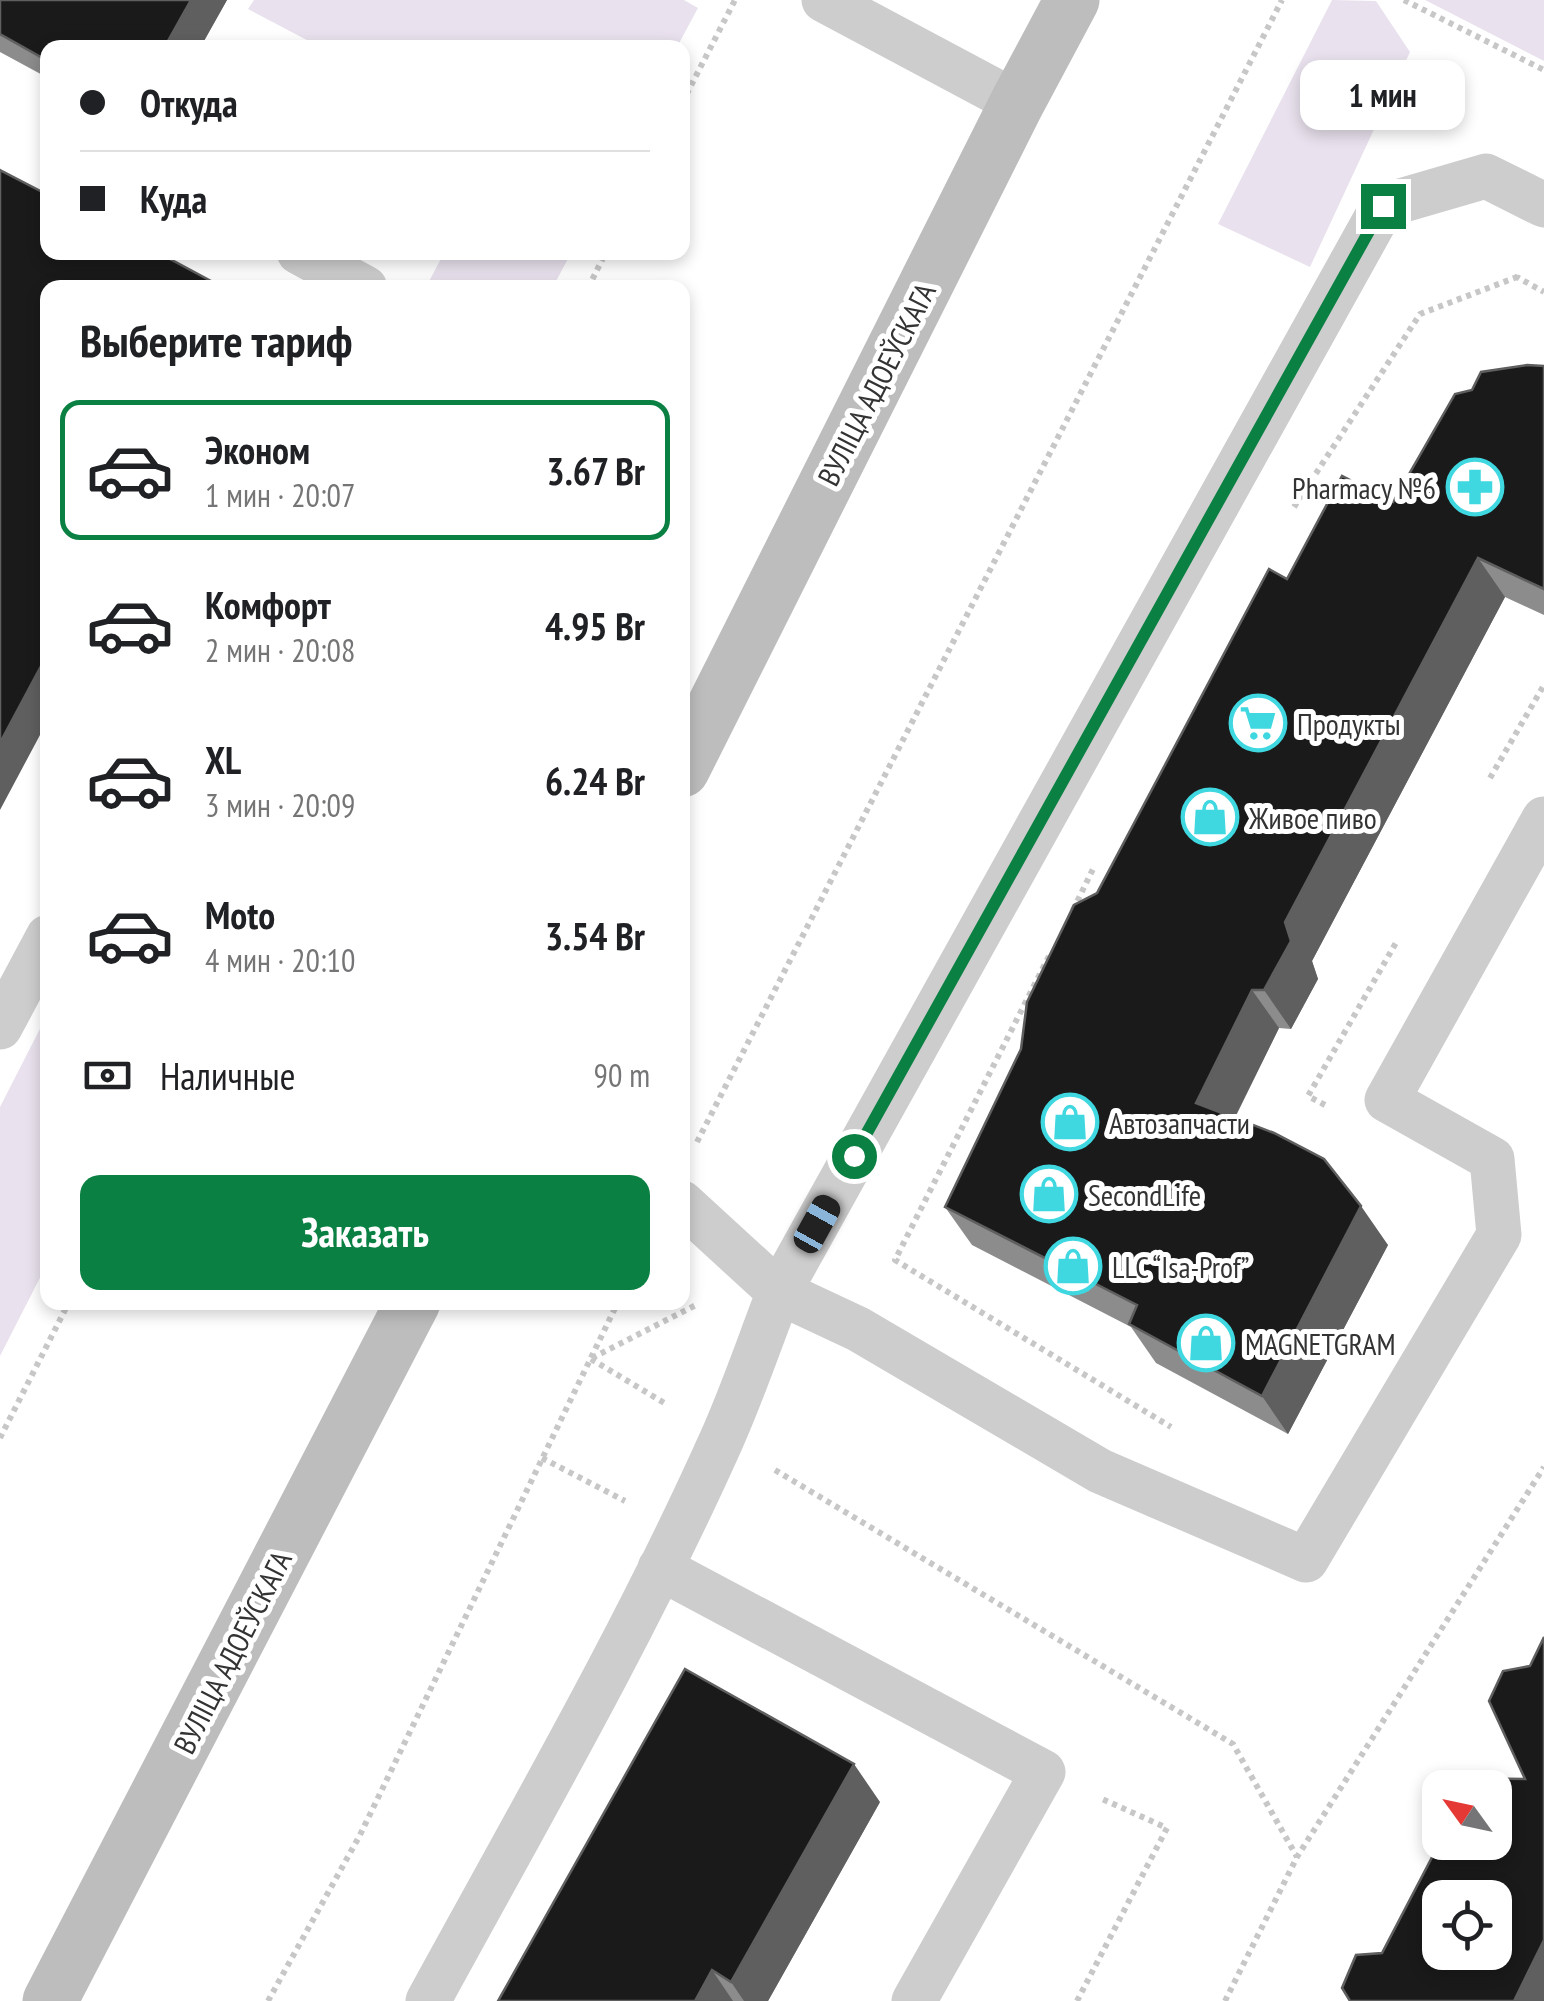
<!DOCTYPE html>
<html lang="ru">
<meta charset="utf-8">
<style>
:root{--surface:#fff;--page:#f2f2f2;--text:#202124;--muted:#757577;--line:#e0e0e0;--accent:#0b8043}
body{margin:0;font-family:"PT Sans Narrow",sans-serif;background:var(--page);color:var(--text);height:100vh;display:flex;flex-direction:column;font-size:38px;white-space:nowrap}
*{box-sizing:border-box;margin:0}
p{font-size:32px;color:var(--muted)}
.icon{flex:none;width:55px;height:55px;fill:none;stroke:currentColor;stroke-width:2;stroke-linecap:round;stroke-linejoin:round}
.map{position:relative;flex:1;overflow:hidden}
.drawer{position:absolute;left:40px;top:280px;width:650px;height:1030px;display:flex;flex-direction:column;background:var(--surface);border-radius:20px;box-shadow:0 5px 15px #0003}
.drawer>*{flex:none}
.top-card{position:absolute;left:40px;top:40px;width:650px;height:220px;border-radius:20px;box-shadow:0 5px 15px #0003;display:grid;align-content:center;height:220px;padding:0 40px;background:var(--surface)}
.needle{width:65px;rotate:303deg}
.fabs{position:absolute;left:1422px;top:1770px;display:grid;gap:20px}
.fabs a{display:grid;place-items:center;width:90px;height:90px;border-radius:20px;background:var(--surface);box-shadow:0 5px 15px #0003;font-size:50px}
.end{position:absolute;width:45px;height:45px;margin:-22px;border:12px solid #0b8043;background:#fff;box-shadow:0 0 0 5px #fff}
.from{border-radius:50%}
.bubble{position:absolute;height:70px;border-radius:20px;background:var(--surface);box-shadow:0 5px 15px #0003;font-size:32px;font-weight:600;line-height:70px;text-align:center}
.car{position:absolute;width:30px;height:60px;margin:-30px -15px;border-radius:12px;box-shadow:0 0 8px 2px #0007;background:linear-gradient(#222 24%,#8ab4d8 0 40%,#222 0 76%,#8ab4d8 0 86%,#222 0)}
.top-card b{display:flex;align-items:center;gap:35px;height:95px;font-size:38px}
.top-card b+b{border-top:2px solid var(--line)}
.top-card i{width:25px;height:25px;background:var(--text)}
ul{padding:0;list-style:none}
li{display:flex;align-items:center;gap:30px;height:140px;margin:0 20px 15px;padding:0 20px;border:5px solid transparent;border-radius:20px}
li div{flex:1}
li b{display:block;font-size:38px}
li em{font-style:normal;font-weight:600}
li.active{border-color:var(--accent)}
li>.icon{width:90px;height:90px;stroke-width:1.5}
h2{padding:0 40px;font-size:45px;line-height:120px}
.pay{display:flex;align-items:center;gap:25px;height:110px;padding:0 40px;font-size:38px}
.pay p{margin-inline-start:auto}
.cta{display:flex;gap:20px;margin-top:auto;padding:20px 40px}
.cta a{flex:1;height:115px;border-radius:20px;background:var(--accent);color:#fff;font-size:40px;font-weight:600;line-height:115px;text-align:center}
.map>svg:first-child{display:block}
.green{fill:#e9e2ee}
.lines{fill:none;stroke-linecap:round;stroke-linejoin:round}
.path{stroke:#c7c7c7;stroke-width:6;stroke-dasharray:5 5;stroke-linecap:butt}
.service{stroke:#cdcdcd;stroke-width:45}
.secondary{stroke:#bdbdbd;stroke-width:55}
.wall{fill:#8c8c8c}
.shaded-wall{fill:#5f5f5f}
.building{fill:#1a1a1a;stroke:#5f5f5f;stroke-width:2.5;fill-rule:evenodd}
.route{stroke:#0b8043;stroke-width:12}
.labels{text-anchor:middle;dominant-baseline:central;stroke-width:10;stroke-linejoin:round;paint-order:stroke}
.street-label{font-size:30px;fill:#333;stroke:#fff}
.poi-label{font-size:30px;fill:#333;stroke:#fff;text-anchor:start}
</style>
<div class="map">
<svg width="1544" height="2001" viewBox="0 0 1544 2001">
<rect width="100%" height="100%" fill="#fff"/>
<path class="green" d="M 254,0 L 684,0 L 698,8 L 677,47 L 320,47 L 248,9 Z
M 1332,0 L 1376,1 L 1410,52 L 1310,267 L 1218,224 Z
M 1425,0 L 1544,0 L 1544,61 Z
M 444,253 L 444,252 L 571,253 L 553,287 L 426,287 Z
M 47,1015 L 47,1264 L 0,1356 L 0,1107 Z"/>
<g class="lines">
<path class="path" d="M 1404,0 L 1544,70
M 682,103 L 735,0
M 1518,275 L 1517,277 L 1544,292
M 588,288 L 606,252
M 1294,507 L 1420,314 L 1517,277
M 1490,778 L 1544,685
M 1073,910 L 1094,867
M 1049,956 L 895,1260 L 1171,1427
M 1325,1105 L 1308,1096 L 1397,941
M 697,1142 L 1282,0
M 592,1358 L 696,1305
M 591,1359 L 666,1404
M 0,1438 L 69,1302
M 542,1458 L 625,1501
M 775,1470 L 1233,1744 L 1297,1857
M 268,2001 L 360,1835 L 618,1302
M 1077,2001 L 1167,1828 L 1100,1798
M 1225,2001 L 1297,1857 L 1544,1467"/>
<path class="service" d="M 824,0 L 1017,103
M 299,252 L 365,288
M 0,1027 L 48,937
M 682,1203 L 779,1292 L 858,1329 L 1100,1471 L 1306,1560 L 1499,1235 L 1492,1159 L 1387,1100 L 1544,819
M 660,1568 L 1043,1772 L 914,2001
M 428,2001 C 529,1816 635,1633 721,1441 C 743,1392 760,1341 779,1292 L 1383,206 L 1486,176 L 1544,205"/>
<path class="secondary" d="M 682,770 L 1017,103 L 1072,0
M 50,2001 L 413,1302"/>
</g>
<path class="wall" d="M 0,0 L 227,0 L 200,48 L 48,48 L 48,78 L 0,52 Z
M 1544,366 L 1544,615 L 1505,597 L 1312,961 L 1318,979 L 1291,1029 L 1279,1028 L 1235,1118 L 1388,1245 L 1288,1434 L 1156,1363 L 1131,1327 L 972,1245 L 945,1207 L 1097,893 L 1287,579 L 1393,502 L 1472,390 Z
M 880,1802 L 768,2001 L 498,2001 Z"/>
<path class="shaded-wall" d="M 191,0 L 227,0 L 200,48 L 164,48 Z
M 1478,558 L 1505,597 L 1312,961 L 1318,979 L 1291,1029 L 1264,990 L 1285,922 Z
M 48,653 L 48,720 L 0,810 L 0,743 Z
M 1252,990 L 1279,1028 L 1223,1141 L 1196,1103 Z
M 1361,1206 L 1388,1245 L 1288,1434 L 1262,1396 Z
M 854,1764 L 880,1802 L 768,2001 L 744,2001 L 731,1982 Z
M 1544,1940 L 1544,2001 L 1514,2001 Z
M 712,1970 L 733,2001 L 695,2001 Z"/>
<path class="building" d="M 0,0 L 191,0 L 164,48 L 48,48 L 48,61 L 0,34 Z
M 0,170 L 48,195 L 48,252 L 157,252 L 224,288 L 48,288 L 48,653 L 0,743 Z
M 1527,365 L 1544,366 L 1544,589 L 1478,558 L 1285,922 L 1291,941 L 1264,990 L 1252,990 L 1196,1103 L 1274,1133 L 1324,1159 L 1361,1206 L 1262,1396 L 1129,1324 L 1137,1305 L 945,1207 L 1021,1049 L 1027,1002 L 1074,905 L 1097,893 L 1269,569 L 1287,579 L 1342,476 L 1393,502 L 1455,394 L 1472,390 L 1481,372 Z
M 1544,1637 L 1544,1940 L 1514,2001 L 1350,2001 L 1342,1988 L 1356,1955 L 1382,1953 L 1440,1842 L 1495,1842 L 1495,1788 L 1441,1788 L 1446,1778 L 1525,1779 L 1489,1701 L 1503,1671 L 1530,1666 ZM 1440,1898 L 1495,1898 L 1495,1952 L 1440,1952 Z
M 685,1669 L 854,1764 L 731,1982 L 712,1970 L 695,2001 L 498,2001 Z
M 1440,1790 L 1440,1835 L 1429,1812 Z"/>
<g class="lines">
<path class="route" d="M 854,1156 L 1383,206"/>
</g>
<defs>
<g id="pharmacy-ring" transform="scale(2.875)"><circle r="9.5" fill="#fff" stroke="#3fd7e0" stroke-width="1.5"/><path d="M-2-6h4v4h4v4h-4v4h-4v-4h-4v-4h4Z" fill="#3fd7e0"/></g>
<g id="supermarket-ring" transform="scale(2.875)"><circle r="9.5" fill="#fff" stroke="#3fd7e0" stroke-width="1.5"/><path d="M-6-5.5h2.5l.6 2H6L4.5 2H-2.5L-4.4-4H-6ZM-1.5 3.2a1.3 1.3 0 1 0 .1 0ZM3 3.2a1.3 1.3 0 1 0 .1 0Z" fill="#3fd7e0"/></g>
<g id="shop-ring" transform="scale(2.875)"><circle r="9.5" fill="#fff" stroke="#3fd7e0" stroke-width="1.5"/><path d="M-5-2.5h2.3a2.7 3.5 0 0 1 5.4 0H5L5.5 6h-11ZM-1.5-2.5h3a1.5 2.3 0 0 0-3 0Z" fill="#3fd7e0"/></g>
</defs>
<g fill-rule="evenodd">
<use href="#pharmacy-ring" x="1475" y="487"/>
<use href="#supermarket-ring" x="1258" y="723"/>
<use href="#shop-ring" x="1210" y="817"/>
<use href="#shop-ring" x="1070" y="1122"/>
<use href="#shop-ring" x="1049" y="1194"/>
<use href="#shop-ring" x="1073" y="1266"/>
<use href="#shop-ring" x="1206" y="1343"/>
</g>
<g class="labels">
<g class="street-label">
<text transform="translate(876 384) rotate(-63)">ВУЛІЦА АДОЕЎСКАГА</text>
<text transform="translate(232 1652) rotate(-63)">ВУЛІЦА АДОЕЎСКАГА</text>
</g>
<g class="poi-label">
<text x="1436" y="487" text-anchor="end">Pharmacy №6</text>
<text x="1297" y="723">Продукты</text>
<text x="1249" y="817">Живое пиво</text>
<text x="1109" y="1122">Автозапчасти</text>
<text x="1088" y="1194">SecondLife</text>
<text x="1112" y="1266">LLC “Isa-Prof”</text>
<text x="1245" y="1343">MAGNETGRAM</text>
</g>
</g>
</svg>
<div class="fabs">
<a><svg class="needle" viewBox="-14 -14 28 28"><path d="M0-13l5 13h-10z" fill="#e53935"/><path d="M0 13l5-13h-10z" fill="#757577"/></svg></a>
<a><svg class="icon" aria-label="locate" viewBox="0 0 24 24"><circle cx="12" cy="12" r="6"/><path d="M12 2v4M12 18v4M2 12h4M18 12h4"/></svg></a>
</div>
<i class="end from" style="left:854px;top:1156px"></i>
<i class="end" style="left:1383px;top:206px"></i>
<div class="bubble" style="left:1300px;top:60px;width:165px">1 мин</div>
<i class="car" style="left:817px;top:1224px;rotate:29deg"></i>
<div class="top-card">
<b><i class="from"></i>Откуда</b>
<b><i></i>Куда</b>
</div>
<section class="drawer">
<h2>Выберите тариф</h2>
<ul>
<li class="active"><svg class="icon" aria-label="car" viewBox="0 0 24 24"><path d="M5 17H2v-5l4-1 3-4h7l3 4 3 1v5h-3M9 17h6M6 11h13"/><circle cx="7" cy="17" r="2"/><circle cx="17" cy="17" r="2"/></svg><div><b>Эконом</b><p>1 мин · 20:07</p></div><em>3.67 Br</em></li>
<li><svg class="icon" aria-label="car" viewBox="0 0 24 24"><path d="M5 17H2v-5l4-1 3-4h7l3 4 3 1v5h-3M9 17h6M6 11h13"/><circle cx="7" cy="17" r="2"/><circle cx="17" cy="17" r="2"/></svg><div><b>Комфорт</b><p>2 мин · 20:08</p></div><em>4.95 Br</em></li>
<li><svg class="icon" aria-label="car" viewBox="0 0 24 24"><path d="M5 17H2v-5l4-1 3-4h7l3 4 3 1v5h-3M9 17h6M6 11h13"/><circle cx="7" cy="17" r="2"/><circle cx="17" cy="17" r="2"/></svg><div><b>XL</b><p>3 мин · 20:09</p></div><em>6.24 Br</em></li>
<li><svg class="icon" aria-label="car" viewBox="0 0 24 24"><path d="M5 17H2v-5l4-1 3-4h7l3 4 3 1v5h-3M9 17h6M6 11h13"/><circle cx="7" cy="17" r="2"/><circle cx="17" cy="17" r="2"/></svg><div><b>Moto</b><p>4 мин · 20:10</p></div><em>3.54 Br</em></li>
</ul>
<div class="pay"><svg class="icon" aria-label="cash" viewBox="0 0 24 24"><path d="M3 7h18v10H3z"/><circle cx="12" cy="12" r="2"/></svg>Наличные<p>90 m</p></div>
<div class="cta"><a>Заказать</a></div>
</section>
</div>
